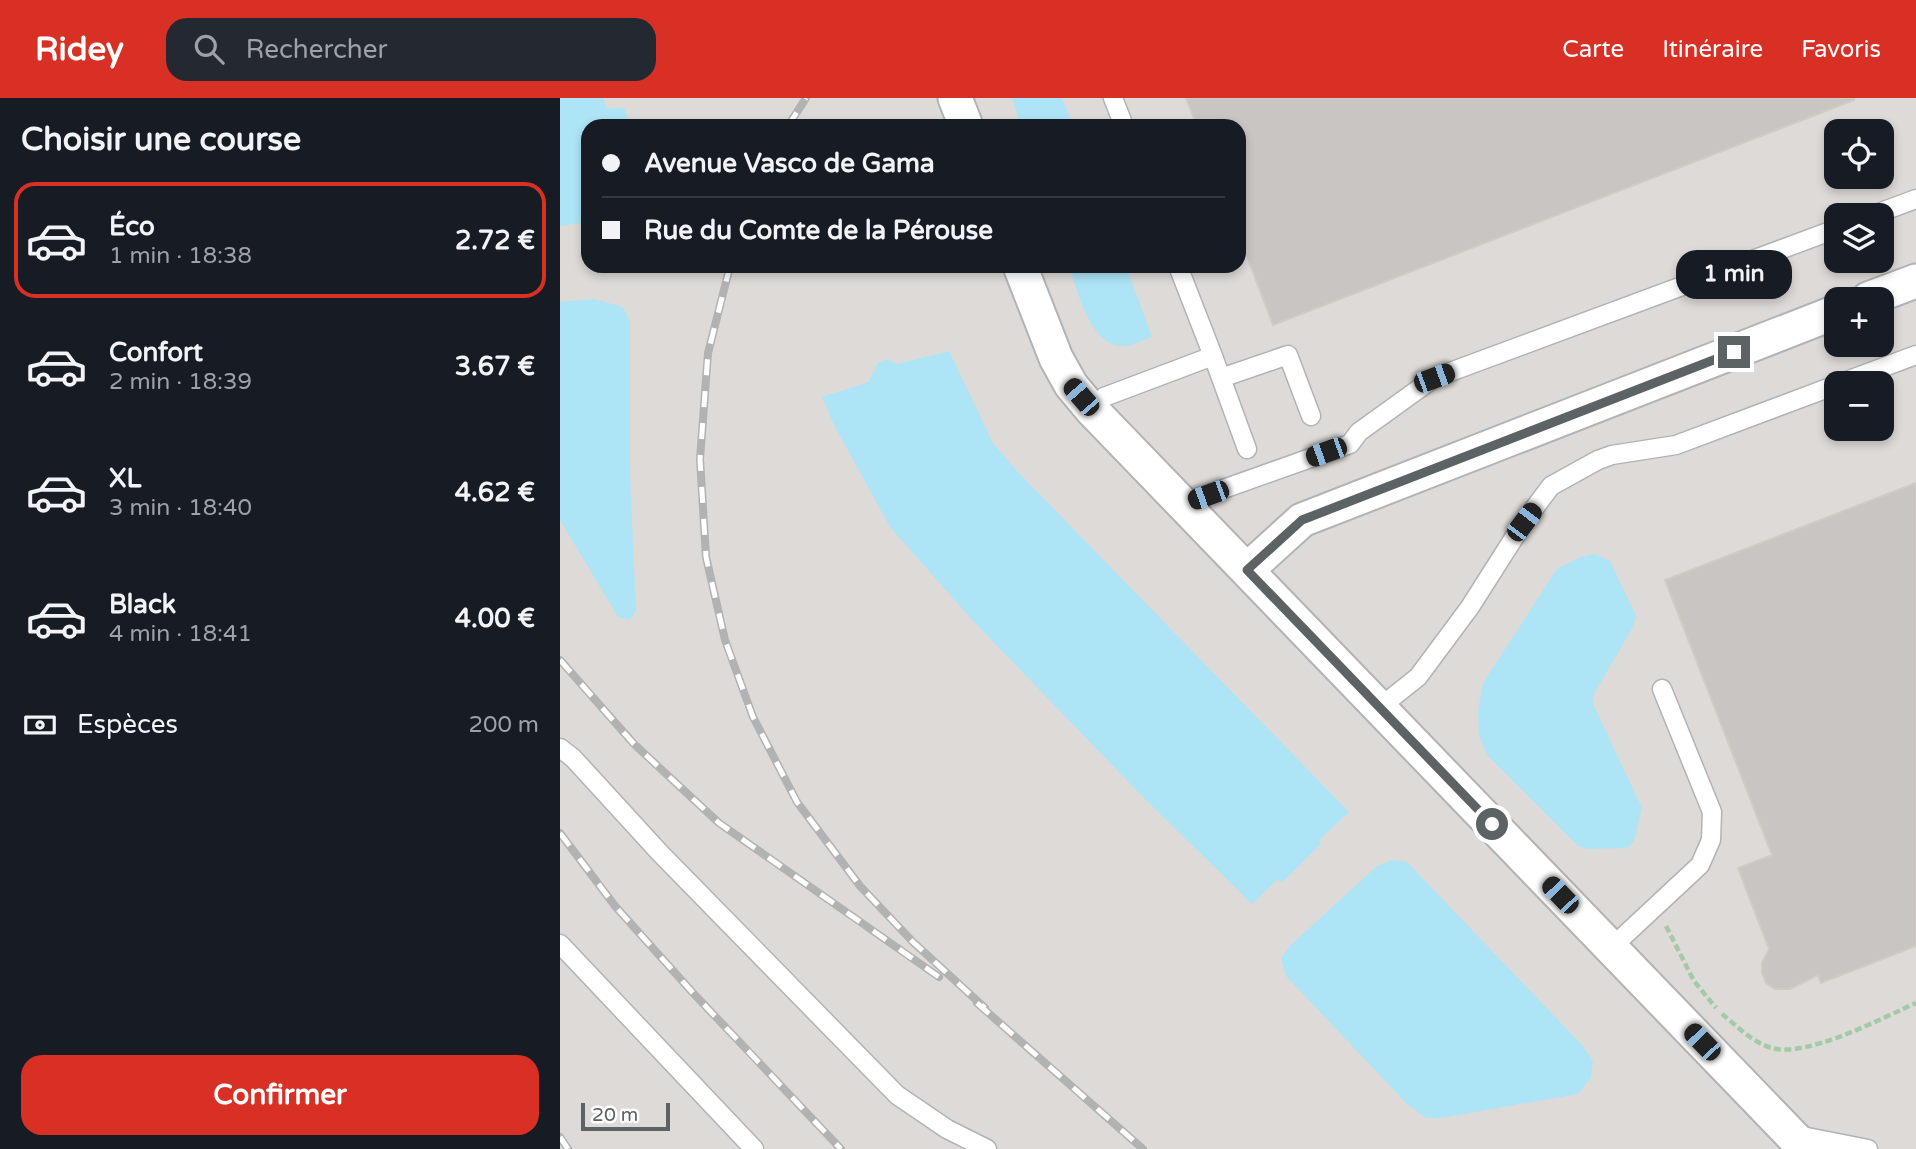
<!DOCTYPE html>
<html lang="fr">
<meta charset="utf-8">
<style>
:root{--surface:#171b24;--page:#242831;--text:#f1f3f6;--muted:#9ea1a6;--line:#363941;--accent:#d93025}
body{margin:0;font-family:"Varela Round",sans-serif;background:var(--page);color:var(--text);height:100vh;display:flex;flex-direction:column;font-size:26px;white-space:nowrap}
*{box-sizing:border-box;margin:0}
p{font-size:23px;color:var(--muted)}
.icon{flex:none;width:38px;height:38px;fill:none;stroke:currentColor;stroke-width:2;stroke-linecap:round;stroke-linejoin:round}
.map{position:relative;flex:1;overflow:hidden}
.drawer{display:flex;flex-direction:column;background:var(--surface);width:560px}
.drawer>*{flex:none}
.banner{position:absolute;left:21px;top:21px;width:665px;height:154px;border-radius:21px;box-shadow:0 4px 10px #0003;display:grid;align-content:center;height:154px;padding:0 21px;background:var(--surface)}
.buttons{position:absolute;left:1264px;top:21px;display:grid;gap:14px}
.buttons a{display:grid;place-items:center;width:70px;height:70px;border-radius:14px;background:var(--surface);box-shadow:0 4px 10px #0003;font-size:35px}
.scale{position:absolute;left:21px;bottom:18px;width:89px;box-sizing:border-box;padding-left:7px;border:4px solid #5d6264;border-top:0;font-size:19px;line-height:24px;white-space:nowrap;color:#5d6264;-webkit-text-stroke:5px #fff;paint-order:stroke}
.end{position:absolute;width:32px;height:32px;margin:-16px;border:9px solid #5d6264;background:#fff;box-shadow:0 0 0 4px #fff}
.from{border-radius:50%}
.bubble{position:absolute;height:49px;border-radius:21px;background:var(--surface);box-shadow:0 4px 10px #0003;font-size:23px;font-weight:700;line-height:49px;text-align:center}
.car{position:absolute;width:21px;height:42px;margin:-21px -10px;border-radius:9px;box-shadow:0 0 5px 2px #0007;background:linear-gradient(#222 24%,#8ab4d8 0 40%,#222 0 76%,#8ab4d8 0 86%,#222 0)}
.banner b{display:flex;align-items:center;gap:24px;height:66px;font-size:26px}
.banner b+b{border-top:2px solid var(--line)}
.banner i{width:18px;height:18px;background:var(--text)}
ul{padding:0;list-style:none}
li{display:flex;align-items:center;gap:21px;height:116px;margin:0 14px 10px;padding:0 7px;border:4px solid transparent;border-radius:21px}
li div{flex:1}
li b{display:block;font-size:26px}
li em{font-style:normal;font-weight:700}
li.active{border-color:var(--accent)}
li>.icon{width:63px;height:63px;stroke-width:1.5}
h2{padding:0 21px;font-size:32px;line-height:84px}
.pay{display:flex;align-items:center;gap:18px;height:77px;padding:0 21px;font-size:26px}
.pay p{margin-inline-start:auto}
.cta{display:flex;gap:14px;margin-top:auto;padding:14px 21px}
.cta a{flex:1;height:80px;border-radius:21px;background:var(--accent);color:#fff;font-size:28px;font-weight:700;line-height:80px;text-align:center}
header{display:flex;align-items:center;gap:42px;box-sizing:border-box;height:98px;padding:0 35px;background:var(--accent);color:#fff}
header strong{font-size:33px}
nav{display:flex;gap:38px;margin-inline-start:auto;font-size:24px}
.search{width:490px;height:63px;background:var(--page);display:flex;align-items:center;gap:18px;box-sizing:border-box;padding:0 24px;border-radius:21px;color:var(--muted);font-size:26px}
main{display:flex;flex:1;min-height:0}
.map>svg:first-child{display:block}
.industrial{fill:#dddad7;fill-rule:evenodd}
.water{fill:#ade5f6}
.building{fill:#c9c5c2;stroke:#d2cbc4;stroke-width:2}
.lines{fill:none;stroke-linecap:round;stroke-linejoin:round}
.lane-casing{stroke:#b0b4b6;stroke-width:21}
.street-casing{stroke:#b0b4b6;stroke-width:37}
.path{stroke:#a3caa6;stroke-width:4.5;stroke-dasharray:7 3.5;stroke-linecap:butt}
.lane{stroke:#fff;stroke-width:18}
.street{stroke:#fff;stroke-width:33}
.rail-casing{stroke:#b1b2b2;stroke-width:8}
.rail{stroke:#fff;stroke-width:5;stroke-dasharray:16;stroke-linecap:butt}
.route{stroke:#5d6264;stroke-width:9}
</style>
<header>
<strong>Ridey</strong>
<div class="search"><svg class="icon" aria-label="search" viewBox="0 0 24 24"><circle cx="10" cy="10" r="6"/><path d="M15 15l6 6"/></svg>Rechercher</div>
<nav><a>Carte</a><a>Itinéraire</a><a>Favoris</a></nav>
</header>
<main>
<section class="drawer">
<h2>Choisir une course</h2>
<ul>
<li class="active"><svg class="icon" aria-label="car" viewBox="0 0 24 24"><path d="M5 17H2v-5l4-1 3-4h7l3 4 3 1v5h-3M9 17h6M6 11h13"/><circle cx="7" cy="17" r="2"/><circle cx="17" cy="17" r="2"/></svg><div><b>Éco</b><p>1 min · 18:38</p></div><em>2.72 €</em></li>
<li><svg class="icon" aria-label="car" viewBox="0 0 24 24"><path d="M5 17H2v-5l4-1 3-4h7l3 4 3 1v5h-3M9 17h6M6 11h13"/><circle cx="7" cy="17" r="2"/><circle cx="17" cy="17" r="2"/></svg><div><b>Confort</b><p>2 min · 18:39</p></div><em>3.67 €</em></li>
<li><svg class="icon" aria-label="car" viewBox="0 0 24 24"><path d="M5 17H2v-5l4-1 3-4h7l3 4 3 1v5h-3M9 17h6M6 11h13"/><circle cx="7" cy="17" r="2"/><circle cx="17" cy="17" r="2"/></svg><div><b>XL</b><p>3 min · 18:40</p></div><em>4.62 €</em></li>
<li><svg class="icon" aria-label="car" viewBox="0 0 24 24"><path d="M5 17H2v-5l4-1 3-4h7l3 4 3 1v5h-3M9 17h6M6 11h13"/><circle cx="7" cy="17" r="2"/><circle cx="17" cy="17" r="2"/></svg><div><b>Black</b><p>4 min · 18:41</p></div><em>4.00 €</em></li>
</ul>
<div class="pay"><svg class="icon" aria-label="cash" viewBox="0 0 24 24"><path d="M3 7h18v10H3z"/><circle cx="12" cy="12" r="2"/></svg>Espèces<p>200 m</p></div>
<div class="cta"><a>Confirmer</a></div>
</section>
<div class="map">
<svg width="1356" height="1051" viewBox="0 0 1356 1051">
<rect width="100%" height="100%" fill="#eeeae5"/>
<path class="industrial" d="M 0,0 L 1356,0 L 1356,1051 L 0,1051 ZM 28,28 L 679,28 L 679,168 L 28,168 ZM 1276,33 L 1321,33 L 1321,79 L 1276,79 ZM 1276,117 L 1321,117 L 1321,163 L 1276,163 ZM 1276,201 L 1321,201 L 1321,247 L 1276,247 ZM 1276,285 L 1321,285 L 1321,331 L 1276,331 Z"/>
<path class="water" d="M 0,0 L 43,0 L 47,11 L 64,10 L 71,28 L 28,28 L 28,124 L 0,128 Z
M 452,0 L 502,0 L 513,28 L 461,28 Z
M 509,168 L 566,168 L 592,239 C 584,241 574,247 566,248 C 530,251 518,193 509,168 Z
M 34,201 L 63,209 L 70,223 L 70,377 L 76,512 L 70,522 L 58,519 L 0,422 L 0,204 Z
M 389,253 L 433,345 L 456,372 L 789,714 L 759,742 L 761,746 L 722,785 L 718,781 L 692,806 L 584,700 L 414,524 L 330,429 L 275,329 L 262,299 L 309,284 L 318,265 L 326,261 L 337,266 Z
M 1035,456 L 1050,463 L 1076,518 L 1073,529 L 1034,596 L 1033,606 L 1082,710 L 1074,743 L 1067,750 L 1028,751 L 1018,748 L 928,658 L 919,638 L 918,612 L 923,585 L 997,471 L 1020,459 Z
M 833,762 L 847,764 L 1021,946 L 1033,963 L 1031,979 L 1018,996 L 881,1020 L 866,1020 L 847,1006 L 726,878 L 721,860 L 731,847 L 817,768 Z"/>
<path class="building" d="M 626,0 L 1294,0 L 1294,2 L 713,227 L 679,137 L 679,28 L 637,28 Z
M 1356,385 L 1356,848 L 1261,885 L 1258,877 L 1230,891 L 1215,891 L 1206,885 L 1202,875 L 1202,865 L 1209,851 L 1178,770 L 1212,757 L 1105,482 Z"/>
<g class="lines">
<g class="lane-casing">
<path id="lane" d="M 553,0 L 564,28
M 1313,117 L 1356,101
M 618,168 L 653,258
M 661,280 L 728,257 L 751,318
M 1281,285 L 1356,257
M 531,311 L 544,299 L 653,258 L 687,351
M 624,405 L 790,346 L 799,334 L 874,280 L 1276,131
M 819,610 L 858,579 L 910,509 L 964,424 L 991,388 L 1038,362 L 1052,357 L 1116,347 L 1276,287
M 0,650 L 13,660 L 100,755 L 337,997 L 387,1031 L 427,1051
M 0,846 L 194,1051
M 1051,850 L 1140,767 L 1151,742 L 1152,714 L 1102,591
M 1237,1037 L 1308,1051"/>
</g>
<g class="street-casing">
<path id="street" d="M 395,0 L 406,28
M 460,168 L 496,260 L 511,287 L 531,311 L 1245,1051
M 1308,201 L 1356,183
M 687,472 L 742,422 L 1276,214"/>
</g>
<path class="path" d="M 1106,828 L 1134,883 L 1156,910
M 1162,916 C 1177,928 1193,945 1212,950 C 1247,960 1322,920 1356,905"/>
<use href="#lane" class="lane"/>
<use href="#street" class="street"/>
<g class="rail-casing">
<path id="rail" d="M 228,28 L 246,0
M 170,168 L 148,255 L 140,361 L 146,459 L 165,542 L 193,619 L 237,704 L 300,788 L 353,844 L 425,910
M 0,562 L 74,646 L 159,725 L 379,879
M 0,735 L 55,808 L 134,896 L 281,1051
M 417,905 L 583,1051
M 0,1039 L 8,1051"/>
</g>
<use href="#rail" class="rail"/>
</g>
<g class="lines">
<path class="route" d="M 932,726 L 687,472 L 742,422 L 1174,254"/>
</g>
</svg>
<div class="buttons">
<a><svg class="icon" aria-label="locate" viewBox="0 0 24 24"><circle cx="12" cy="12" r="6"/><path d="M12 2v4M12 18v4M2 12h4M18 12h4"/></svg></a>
<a><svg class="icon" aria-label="layers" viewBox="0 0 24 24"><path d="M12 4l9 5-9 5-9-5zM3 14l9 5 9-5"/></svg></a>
<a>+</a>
<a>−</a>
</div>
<div class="scale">20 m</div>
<i class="end from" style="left:932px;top:726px"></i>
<i class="end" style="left:1174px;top:254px"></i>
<div class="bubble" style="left:1116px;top:152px;width:116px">1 min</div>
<i class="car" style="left:874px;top:280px;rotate:70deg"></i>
<i class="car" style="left:521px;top:299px;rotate:319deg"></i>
<i class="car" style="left:766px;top:354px;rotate:250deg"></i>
<i class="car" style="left:648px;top:397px;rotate:250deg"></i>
<i class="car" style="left:964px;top:424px;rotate:37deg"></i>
<i class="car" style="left:1000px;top:797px;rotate:316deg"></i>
<i class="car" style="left:1142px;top:944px;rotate:316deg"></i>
<div class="banner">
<b><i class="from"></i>Avenue Vasco de Gama</b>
<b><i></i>Rue du Comte de la Pérouse</b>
</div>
</div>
</main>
